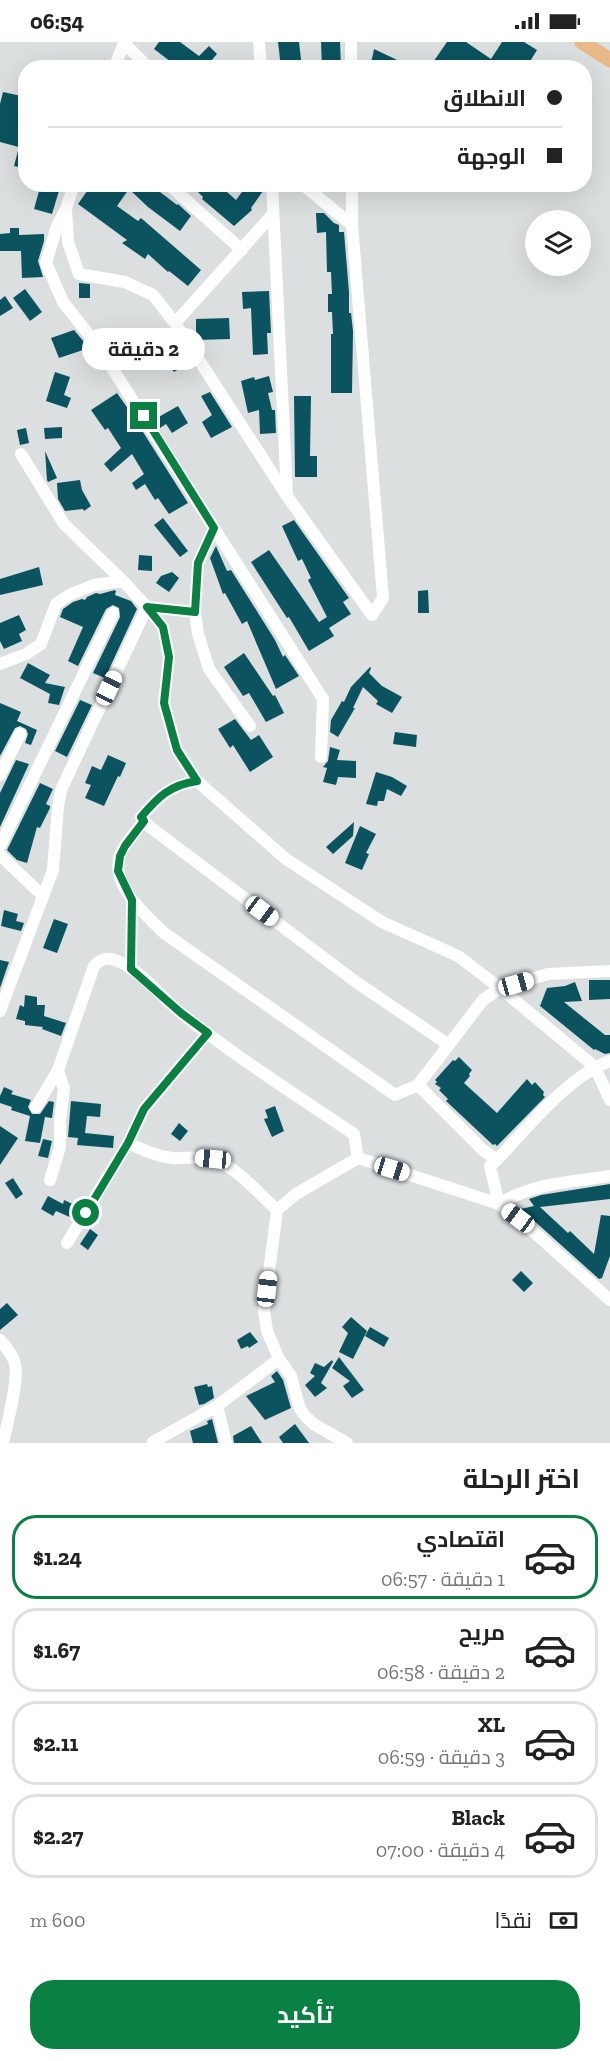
<!DOCTYPE html>
<html lang="ar">
<meta charset="utf-8">
<style>
:root{--surface:#fff;--page:#f6f6f6;--text:#222;--muted:#767676;--line:#e0e0e0;--accent:#0b8043}
body{margin:0;font-family:"Zilla Slab",Cairo,serif;background:var(--page);color:var(--text);direction:rtl;height:100vh;display:flex;flex-direction:column;font-size:22px;white-space:nowrap}
*{box-sizing:border-box;margin:0}
p{font-size:20px;color:var(--muted)}
.icon{flex:none;width:33px;height:33px;fill:none;stroke:currentColor;stroke-width:2;stroke-linecap:round;stroke-linejoin:round}
.map{position:relative;height:1401px;overflow:hidden;direction:ltr}
.details{display:flex;flex-direction:column;background:var(--surface);flex:1}
.details>*{flex:none}
.guide{position:absolute;left:18px;top:18px;width:574px;height:132px;border-radius:24px;box-shadow:0 6px 24px #0002;direction:rtl;display:grid;align-content:center;height:132px;padding:0 30px;background:var(--surface)}
.tools{position:absolute;left:525px;top:168px;display:grid;gap:12px}
.tools a{display:grid;place-items:center;width:66px;height:66px;border-radius:50%;background:var(--surface);box-shadow:0 6px 24px #0002;font-size:30px}
.end{position:absolute;width:27px;height:27px;margin:-14px;border:8px solid #0b8043;background:#fff;box-shadow:0 0 0 3px #fff}
.from{border-radius:50%}
.bubble{position:absolute;height:42px;border-radius:21px;background:var(--surface);box-shadow:0 6px 24px #0002;font-size:20px;font-weight:700;line-height:42px;text-align:center;direction:rtl}
.car{position:absolute;width:18px;height:36px;margin:-18px -9px;border-radius:8px;box-shadow:0 0 4px 2px #0007;background:linear-gradient(#fff 24%,#345 0 40%,#fff 0 76%,#345 0 86%,#fff 0)}
.guide b{display:flex;align-items:center;gap:21px;height:57px;font-size:22px}
.guide b+b{border-top:2px solid var(--line)}
.guide i{width:15px;height:15px;background:var(--text)}
ul{padding:0;list-style:none}
li{display:flex;align-items:center;gap:18px;height:84px;margin:0 12px 9px;padding:0 18px;border:3px solid var(--line);border-radius:24px}
li div{flex:1}
li b{display:block;font-size:22px}
li em{font-style:normal;font-weight:700}
li.on{border-color:var(--accent)}
li>.icon{width:54px;height:54px;stroke-width:1.5}
h2{padding:0 30px;font-size:27px;line-height:72px}
.pay{display:flex;align-items:center;gap:15px;height:66px;padding:0 30px;font-size:22px}
.pay p{margin-inline-start:auto}
.primary-button{display:flex;gap:12px;margin-top:auto;padding:12px 30px}
.primary-button a{flex:1;height:69px;border-radius:24px;background:var(--accent);color:#fff;font-size:24px;font-weight:700;line-height:69px;text-align:center}
.status{display:flex;justify-content:space-between;align-items:center;height:42px;padding:0 30px;background:var(--surface);direction:ltr}
.status svg{height:16px;fill:currentColor}
.map>svg:first-child{display:block}
.building{fill:#0a535f}
.lines{fill:none;stroke-linecap:round;stroke-linejoin:round}
.minor{stroke:#fff;stroke-width:12}
.major{stroke:#e8b888;stroke-width:15}
.route{stroke:#0b8043;stroke-width:8}
</style>
<div class="status"><b>06:54</b><svg viewBox="0 0 49 12"><path d="M0 12V9h3v3zM5 12V6h3v6zM10 12V3h3v9zM15 12V0h3v12zM26 1h20v11H26zM47 4h2v5h-2z"/></svg></div>
<div class="map">
<svg width="610" height="1401" viewBox="0 0 610 1401">
<rect width="100%" height="100%" fill="#dbdfe0"/>
<path class="building" d="M 159,0 L 180,0 L 199,14 L 209,4 L 217,12 L 205,26 L 179,26 L 154,7 Z
M 278,0 L 299,0 L 302,26 L 281,26 Z
M 321,0 L 340,0 L 341,26 L 322,26 Z
M 447,0 L 466,0 L 491,17 L 502,0 L 524,0 L 537,8 L 526,26 L 429,26 Z
M 374,7 L 414,26 L 370,26 Z
M 3,50 L 26,55 L 26,122 L 23,126 L 14,124 L 19,105 L 0,100 L 0,62 Z
M 41,142 L 61,142 L 52,172 L 34,167 Z
M 92,142 L 157,142 L 162,148 L 160,150 L 177,163 L 178,162 L 191,174 L 180,189 L 148,165 L 129,147 L 117,164 L 138,179 L 141,176 L 201,228 L 188,244 L 169,229 L 168,230 L 148,212 L 145,217 L 122,201 L 127,198 L 78,162 Z
M 190,142 L 218,142 L 236,158 L 248,142 L 254,142 L 263,149 L 251,166 L 252,168 L 234,184 L 202,157 L 203,155 Z
M 316,171 L 324,171 L 334,181 L 339,183 L 339,190 L 344,190 L 349,250 L 349,271 L 351,271 L 353,289 L 352,351 L 331,351 L 331,292 L 333,292 L 332,270 L 328,270 L 328,252 L 332,252 L 331,230 L 327,230 L 326,190 L 317,191 Z
M 10,186 L 19,186 L 19,193 L 44,192 L 44,199 L 38,219 L 43,235 L 22,236 L 21,209 L 0,209 L 0,192 L 10,191 Z
M 79,241 L 90,242 L 90,256 L 79,256 Z
M 25,247 L 42,270 L 30,279 L 13,256 Z
M 269,249 L 271,291 L 267,291 L 268,312 L 253,313 L 251,266 L 243,267 L 242,250 Z
M 5,254 L 13,266 L 0,274 L 0,258 Z
M 229,276 L 230,297 L 196,298 L 196,277 Z
M 168,286 L 190,320 L 174,330 L 152,296 Z
M 74,288 L 89,306 L 59,316 L 51,296 Z
M 55,330 L 70,335 L 64,353 L 71,356 L 67,366 L 46,359 Z
M 269,334 L 273,350 L 268,351 L 272,368 L 275,368 L 276,391 L 260,392 L 259,368 L 248,371 L 241,339 L 254,335 L 255,338 Z
M 210,350 L 232,385 L 211,396 L 202,380 L 212,373 L 201,354 Z
M 117,351 L 131,371 L 129,372 L 143,390 L 188,461 L 169,472 L 158,456 L 155,458 L 145,442 L 136,448 L 132,441 L 144,432 L 132,412 L 111,430 L 104,422 L 121,406 L 108,386 L 105,388 L 91,368 Z
M 294,354 L 311,354 L 310,414 L 317,414 L 317,435 L 295,435 Z
M 178,364 L 188,381 L 172,391 L 166,382 L 160,386 L 155,377 Z
M 62,385 L 62,396 L 45,397 L 44,386 Z
M 26,386 L 29,401 L 20,403 L 17,388 Z
M 45,409 L 57,436 L 48,440 L 47,438 Z
M 80,438 L 82,448 L 91,464 L 84,469 L 83,467 L 65,469 L 58,457 L 57,441 Z
M 163,476 L 188,509 L 180,515 L 154,483 Z
M 294,478 L 349,556 L 343,560 L 351,572 L 329,586 L 334,594 L 309,609 L 289,575 L 287,576 L 251,520 L 269,508 L 319,580 L 327,575 L 308,538 L 311,536 L 302,517 L 298,519 L 282,484 Z
M 216,504 L 227,529 L 231,528 L 275,598 L 283,615 L 285,613 L 299,634 L 276,647 L 247,579 L 242,582 L 225,551 L 223,552 L 210,516 Z
M 139,513 L 152,514 L 152,529 L 138,528 Z
M 39,525 L 43,543 L 0,553 L 0,537 Z
M 172,530 L 179,536 L 169,550 L 156,541 L 161,534 Z
M 115,548 L 116,549 L 115,553 L 131,559 L 137,567 L 105,636 L 93,631 L 120,575 L 119,566 L 113,563 L 106,567 L 78,624 L 68,619 L 83,585 L 60,575 L 63,567 L 73,560 L 82,557 L 85,558 L 87,555 L 96,551 L 100,552 Z
M 428,548 L 429,571 L 418,571 L 418,549 Z
M 19,573 L 26,588 L 19,592 L 22,599 L 4,607 L 0,599 L 0,581 Z
M 244,611 L 273,654 L 275,653 L 284,671 L 266,680 L 249,651 L 243,654 L 224,625 Z
M 28,621 L 50,633 L 45,641 L 65,645 L 59,663 L 48,661 L 50,652 L 20,636 Z
M 370,625 L 371,626 L 369,631 L 382,644 L 402,655 L 392,671 L 376,662 L 378,659 L 363,645 L 353,666 L 355,666 L 338,695 L 330,690 L 331,678 L 342,659 L 344,660 L 351,645 Z
M 80,658 L 92,663 L 67,715 L 55,709 Z
M 0,661 L 21,670 L 17,679 L 37,688 L 31,703 L 25,701 L 28,692 L 26,687 L 20,684 L 15,686 L 0,714 Z
M 235,677 L 251,698 L 259,693 L 273,715 L 250,730 L 233,703 L 230,706 L 218,687 Z
M 395,690 L 417,693 L 416,705 L 393,702 Z
M 330,705 L 340,708 L 337,718 L 356,719 L 356,736 L 338,735 L 336,743 L 323,740 L 327,726 L 323,725 L 328,719 Z
M 108,713 L 126,721 L 120,735 L 118,734 L 104,764 L 85,756 L 91,743 L 85,741 L 92,724 L 101,728 Z
M 16,718 L 29,722 L 0,785 L 0,751 Z
M 376,730 L 392,735 L 407,744 L 401,754 L 387,747 L 384,759 L 378,759 L 377,764 L 366,762 Z
M 40,741 L 53,747 L 46,762 L 50,764 L 50,766 L 40,786 L 37,785 L 27,821 L 17,818 L 7,808 Z
M 354,780 L 353,794 L 333,812 L 326,805 Z
M 360,784 L 376,792 L 366,811 L 369,812 L 362,828 L 345,821 Z
M 4,868 L 18,872 L 16,879 L 24,881 L 21,889 L 1,884 Z
M 54,877 L 68,882 L 57,911 L 43,906 Z
M 0,918 L 9,920 L 0,946 Z
M 589,938 L 610,938 L 610,957 L 589,958 Z
M 575,940 L 582,959 L 564,960 L 605,993 L 610,993 L 610,1011 L 605,1012 L 595,1007 L 594,1008 L 540,964 L 547,946 L 565,944 Z
M 25,953 L 37,955 L 37,963 L 45,963 L 44,974 L 66,981 L 61,994 L 42,987 L 43,985 L 25,983 L 25,979 L 16,977 L 20,963 L 24,965 Z
M 459,1015 L 472,1028 L 469,1032 L 470,1034 L 464,1041 L 497,1071 L 527,1037 L 532,1043 L 535,1040 L 544,1050 L 543,1053 L 545,1055 L 497,1104 L 495,1102 L 493,1103 L 446,1059 L 448,1057 L 439,1048 L 441,1046 L 435,1042 L 437,1040 L 435,1038 L 453,1018 L 455,1019 Z
M 4,1045 L 13,1049 L 11,1052 L 31,1058 L 28,1065 L 32,1072 L 40,1072 L 49,1059 L 54,1060 L 52,1076 L 45,1075 L 40,1101 L 25,1099 L 30,1074 L 11,1068 L 12,1065 L 0,1061 L 0,1054 Z
M 71,1059 L 101,1062 L 100,1075 L 87,1074 L 85,1091 L 114,1094 L 113,1106 L 77,1103 L 78,1096 L 68,1095 Z
M 275,1064 L 284,1089 L 272,1095 L 264,1077 L 268,1076 L 265,1068 Z
M 179,1081 L 188,1089 L 180,1099 L 171,1092 Z
M 0,1084 L 18,1096 L 0,1123 Z
M 43,1097 L 52,1099 L 48,1116 L 38,1114 Z
M 13,1136 L 23,1152 L 16,1157 L 5,1141 Z
M 610,1142 L 610,1157 L 540,1165 L 568,1191 L 570,1189 L 594,1212 L 601,1173 L 610,1174 L 610,1214 L 602,1236 L 599,1237 L 521,1167 L 534,1164 L 529,1157 L 541,1153 Z
M 48,1154 L 63,1162 L 64,1158 L 79,1165 L 72,1176 L 56,1169 L 53,1174 L 41,1167 Z
M 90,1187 L 98,1193 L 88,1208 L 80,1202 Z
M 521,1229 L 533,1241 L 524,1250 L 512,1238 Z
M 7,1261 L 18,1273 L 0,1288 L 0,1267 Z
M 351,1275 L 367,1289 L 353,1317 L 339,1310 L 348,1291 L 342,1285 Z
M 370,1285 L 389,1296 L 384,1305 L 365,1294 Z
M 250,1290 L 258,1300 L 249,1306 L 248,1304 L 241,1307 L 237,1298 Z
M 339,1315 L 364,1348 L 352,1356 L 343,1344 L 350,1339 L 332,1326 Z
M 332,1318 L 333,1320 L 321,1341 L 327,1346 L 315,1355 L 305,1343 L 315,1334 L 310,1331 L 315,1321 L 324,1325 Z
M 277,1329 L 283,1338 L 291,1366 L 265,1378 L 246,1354 L 275,1340 L 271,1334 Z
M 207,1342 L 208,1345 L 212,1344 L 214,1356 L 204,1362 L 199,1363 L 194,1345 Z
M 212,1377 L 218,1401 L 193,1401 L 190,1389 L 208,1382 L 207,1379 Z
M 295,1382 L 309,1401 L 283,1401 L 279,1395 Z
M 251,1384 L 262,1401 L 234,1401 L 233,1394 Z"/>
<g class="lines">
<path class="minor" d="M 259,0 L 261,26
M 351,0 L 351,26
M 114,26 L 124,1 L 149,26
M 74,142 L 66,167 L 57,184 L 46,221 L 63,260 L 100,307 L 323,657 L 321,715
M 168,142 L 242,208
M 272,142 L 287,453
M 302,142 L 352,183
M 66,167 L 68,200 L 79,232 L 125,240 L 153,253 L 175,281 L 287,454 L 372,573 L 383,556 L 352,183 L 352,142
M 175,281 L 273,172
M 21,412 L 64,482 L 123,539
M 147,565 L 195,570 L 198,521 L 214,486
M 195,570 L 198,592 L 209,627 L 250,684
M 0,622 L 26,612 L 41,602 L 56,562 L 69,553 L 94,543 L 123,539 L 147,565 L 163,585 L 169,615 L 164,661 L 177,708 L 197,739
M 0,733 L 20,692
M 144,779 C 136,790 125,800 120,813 C 110,843 145,872 164,891 L 395,1053 L 418,1043 L 483,958 L 500,946 L 548,932 L 610,929
M 0,804 L 113,571
M 0,813 L 43,854
M 131,927 L 132,858
M 0,969 L 53,828 L 58,764 L 61,748 L 147,565
M 449,1003 L 356,940 L 150,785 L 141,775 C 158,755 170,743 197,739 L 286,817 L 382,880 L 458,914 L 500,946 L 595,1025 L 610,1058
M 418,1043 L 483,1108 L 497,1118 L 490,1124 L 499,1162 C 532,1141 572,1140 610,1134
M 36,1065 L 58,1028 L 94,924 C 103,915 110,915 122,921 C 140,929 165,958 181,971 C 236,1015 296,1053 354,1092 L 358,1116 L 499,1162 L 518,1176 L 610,1258
M 128,1101 C 143,1108 156,1114 172,1116 C 186,1117 201,1113 215,1118 C 239,1127 258,1151 277,1168
M 497,1118 C 527,1086 568,1034 610,1019
M 50,1138 L 60,1105 L 60,1079 L 64,1047 L 58,1028
M 67,1201 L 128,1101 L 144,1067 L 208,991
M 0,1298 C 6,1305 13,1313 15,1322 C 19,1339 7,1382 3,1401
M 217,1364 L 226,1401
M 153,1400 L 217,1364 L 279,1317
M 347,1401 L 315,1383 L 306,1375 L 300,1367 L 291,1334 L 279,1317 L 267,1289 L 264,1269 L 277,1168 L 296,1152 L 358,1116"/>
<path class="major" d="M 582,0 L 610,18"/>
</g>
<g class="lines">
<path class="route" d="M 86,1171 L 128,1101 L 144,1067 L 208,991 L 181,971 L 131,927 L 132,858 L 118,829 L 120,814 L 125,804 L 144,779 L 141,775 C 158,755 170,743 197,739 L 177,708 L 164,661 L 169,615 L 163,585 L 147,565 L 195,570 L 198,521 L 214,486 L 144,374"/>
</g>
</svg>
<div class="tools">
<a><svg class="icon" aria-label="layers" viewBox="0 0 24 24"><path d="M12 4l9 5-9 5-9-5zM3 14l9 5 9-5"/></svg></a>
</div>
<i class="end from" style="left:86px;top:1171px"></i>
<i class="end" style="left:144px;top:374px"></i>
<div class="bubble" style="left:82px;top:286px;width:123px">2 دقيقة</div>
<i class="car" style="left:109px;top:646px;rotate:25deg"></i>
<i class="car" style="left:262px;top:869px;rotate:127deg"></i>
<i class="car" style="left:516px;top:942px;rotate:74deg"></i>
<i class="car" style="left:213px;top:1117px;rotate:275deg"></i>
<i class="car" style="left:392px;top:1127px;rotate:107deg"></i>
<i class="car" style="left:518px;top:1176px;rotate:306deg"></i>
<i class="car" style="left:267px;top:1247px;rotate:7deg"></i>
<div class="guide">
<b><i class="from"></i>الانطلاق</b>
<b><i></i>الوجهة</b>
</div>
</div>
<section class="details">
<h2>اختر الرحلة</h2>
<ul>
<li class="on"><svg class="icon" aria-label="car" viewBox="0 0 24 24"><path d="M5 17H2v-5l4-1 3-4h7l3 4 3 1v5h-3M9 17h6M6 11h13"/><circle cx="7" cy="17" r="2"/><circle cx="17" cy="17" r="2"/></svg><div><b>اقتصادي</b><p>1 دقيقة · 06:57</p></div><em>$1.24</em></li>
<li><svg class="icon" aria-label="car" viewBox="0 0 24 24"><path d="M5 17H2v-5l4-1 3-4h7l3 4 3 1v5h-3M9 17h6M6 11h13"/><circle cx="7" cy="17" r="2"/><circle cx="17" cy="17" r="2"/></svg><div><b>مريح</b><p>2 دقيقة · 06:58</p></div><em>$1.67</em></li>
<li><svg class="icon" aria-label="car" viewBox="0 0 24 24"><path d="M5 17H2v-5l4-1 3-4h7l3 4 3 1v5h-3M9 17h6M6 11h13"/><circle cx="7" cy="17" r="2"/><circle cx="17" cy="17" r="2"/></svg><div><b>XL</b><p>3 دقيقة · 06:59</p></div><em>$2.11</em></li>
<li><svg class="icon" aria-label="car" viewBox="0 0 24 24"><path d="M5 17H2v-5l4-1 3-4h7l3 4 3 1v5h-3M9 17h6M6 11h13"/><circle cx="7" cy="17" r="2"/><circle cx="17" cy="17" r="2"/></svg><div><b>Black</b><p>4 دقيقة · 07:00</p></div><em>$2.27</em></li>
</ul>
<div class="pay"><svg class="icon" aria-label="cash" viewBox="0 0 24 24"><path d="M3 7h18v10H3z"/><circle cx="12" cy="12" r="2"/></svg>نقدًا<p>600 m</p></div>
<div class="primary-button"><a>تأكيد</a></div>
</section>
